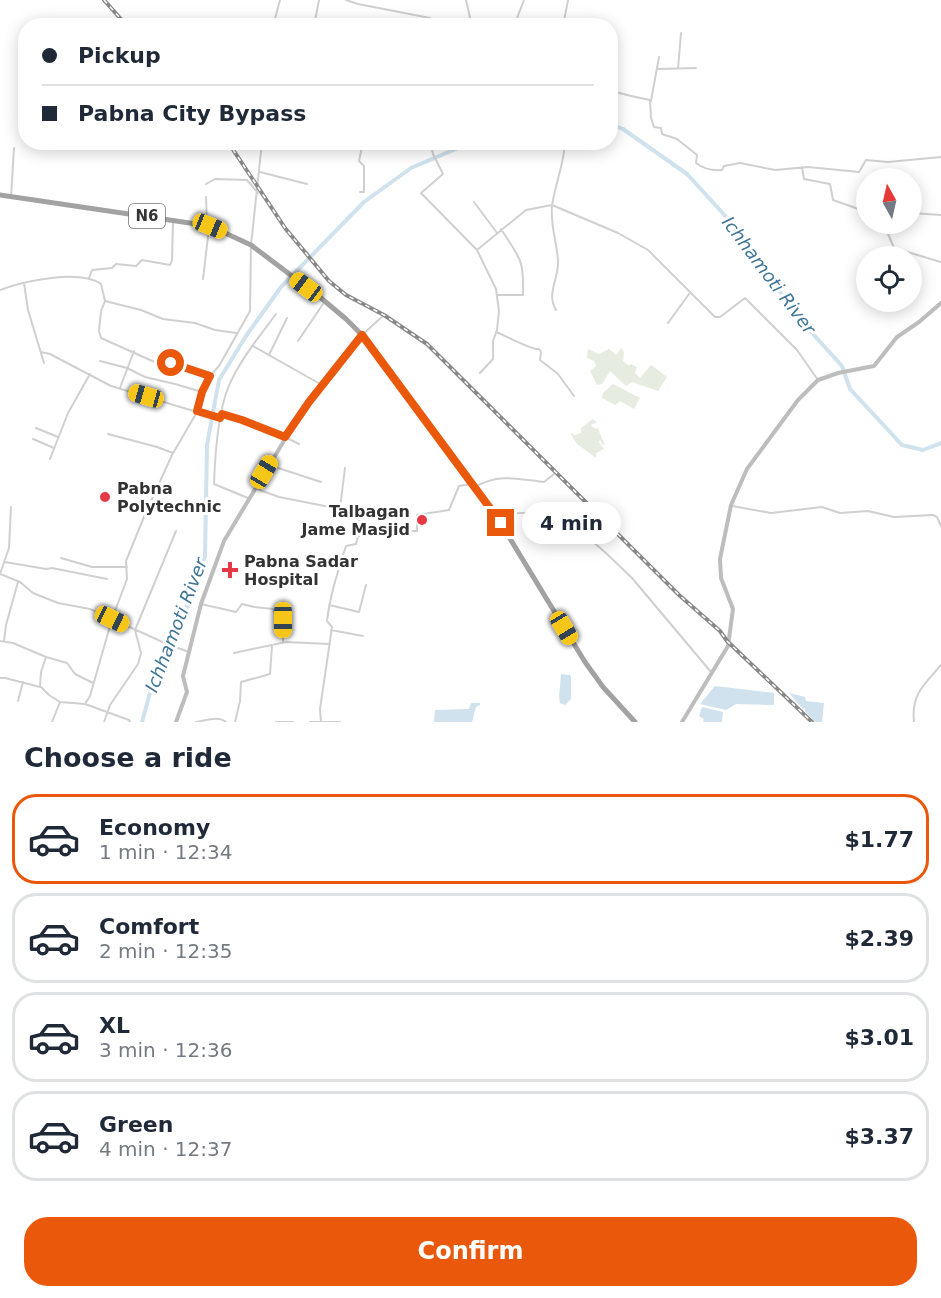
<!DOCTYPE html>
<meta charset="utf-8">
<style>
:root{--surface:#fff;--page:#f2f2f3;--text:#1f2937;--muted:#747a83;--line:#e0e1e3;--accent:#ea580c}
body{margin:0;font-family:"DejaVu Sans",sans-serif;background:var(--page);color:var(--text);height:100vh;display:flex;flex-direction:column;font-size:22px;white-space:nowrap}
*{box-sizing:border-box;margin:0}
p{font-size:20px;color:var(--muted)}
.icon{flex:none;width:33px;height:33px;fill:none;stroke:currentColor;stroke-width:2;stroke-linecap:round;stroke-linejoin:round}
.map{position:relative;height:722px;overflow:hidden}
.details{display:flex;flex-direction:column;background:var(--surface);flex:1}
.details>*{flex:none}
.top-card{position:absolute;left:18px;top:18px;width:600px;height:132px;border-radius:24px;box-shadow:0 3px 15px #0003;display:grid;align-content:center;height:132px;padding:0 24px;background:var(--surface)}
.needle{width:39px;rotate:352deg}
.tools{position:absolute;left:856px;top:168px;display:grid;gap:12px}
.tools a{display:grid;place-items:center;width:66px;height:66px;border-radius:50%;background:var(--surface);box-shadow:0 3px 15px #0003;font-size:30px}
.end{position:absolute;width:27px;height:27px;margin:-14px;border:8px solid #ea580c;background:#fff;box-shadow:0 0 0 3px #fff}
.from{border-radius:50%}
.bubble{position:absolute;height:42px;border-radius:21px;background:var(--surface);box-shadow:0 3px 15px #0003;font-size:20px;font-weight:800;line-height:42px;text-align:center}
.car{position:absolute;width:18px;height:36px;margin:-18px -9px;border-radius:8px;box-shadow:0 0 4px 2px #0007;background:linear-gradient(#f5c518 24%,#345 0 40%,#f5c518 0 76%,#345 0 86%,#f5c518 0)}
.top-card b{display:flex;align-items:center;gap:21px;height:57px;font-size:22px}
.top-card b+b{border-top:2px solid var(--line)}
.top-card i{width:15px;height:15px;background:var(--text)}
ul{padding:0;list-style:none}
li{display:flex;align-items:center;gap:18px;height:90px;margin:0 12px 9px;padding:0 12px;border:3px solid var(--line);border-radius:24px}
li div{flex:1}
li b{display:block;font-size:22px}
li em{font-style:normal;font-weight:800}
li.selected{border-color:var(--accent)}
li>.icon{width:54px;height:54px;stroke-width:1.5}
h2{padding:0 24px;font-size:27px;line-height:72px}
.cta{display:flex;gap:12px;margin-top:auto;padding:12px 24px}
.cta a{flex:1;height:69px;border-radius:24px;background:var(--accent);color:#fff;font-size:24px;font-weight:800;line-height:69px;text-align:center}
.map>svg:first-child{display:block}
.green{fill:#e6ecdf}
.water{fill:#cfe2ee}
.lines{fill:none;stroke-linecap:round;stroke-linejoin:round}
.river{stroke:#cfe2ee;stroke-width:4}
.minor{stroke:#d0d0d0;stroke-width:2}
.secondary{stroke:#bdbdbd;stroke-width:4}
.trunk{stroke:#a2a2a2;stroke-width:5}
.rail-casing{stroke:#888;stroke-width:4}
.rail{stroke:#fff;stroke-width:1.5;stroke-dasharray:4.5;stroke-linecap:butt}
.route{stroke:#ea580c;stroke-width:8}
.poi-dot{fill:#e63946;stroke:#fff;stroke-width:2}
.labels{text-anchor:middle;dominant-baseline:central;stroke-width:6;stroke-linejoin:round;paint-order:stroke}
.shield{fill:#fff;stroke:#707070;stroke-width:1.5}
.shield-label{font-size:15px;font-weight:bold;fill:#333}
.poi-label{font-size:16px;font-weight:bold;fill:#333;stroke:#fff;text-anchor:start}
.water-label{font-size:18px;font-style:italic;fill:#3f7597;stroke:#fff}
</style>
<div class="map">
<svg width="941" height="722" viewBox="0 0 941 722">
<rect width="100%" height="100%" fill="#fff"/>
<path class="green" d="M 621,348 L 624,352 L 623,361 L 629,366 L 631,364 L 637,367 L 635,373 L 640,378 L 651,365 L 667,377 L 658,391 L 632,382 L 626,386 L 610,371 L 602,384 L 597,385 L 590,371 L 596,366 L 594,361 L 587,358 L 588,349 L 599,354 L 609,349 L 616,355 Z
M 613,384 L 640,398 L 634,409 L 620,401 L 615,405 L 602,398 L 603,393 Z
M 593,419 L 597,423 L 592,424 L 591,426 L 596,429 L 597,427 L 605,445 L 602,444 L 600,440 L 599,442 L 604,449 L 596,453 L 596,458 L 577,444 L 570,433 L 575,435 L 581,433 L 581,428 Z"/>
<path class="water" d="M 561,674 L 570,675 L 571,677 L 571,699 L 565,705 L 560,703 L 559,698 Z
M 715,686 L 774,693 L 774,705 L 736,704 L 726,710 L 700,704 Z
M 789,693 L 805,697 L 806,701 L 824,703 L 822,722 L 815,722 L 805,711 L 805,708 L 803,709 Z
M 471,703 L 480,703 L 480,705 L 476,707 L 472,722 L 434,722 L 435,710 L 469,709 Z
M 702,707 L 723,712 L 722,722 L 703,722 L 704,719 L 699,716 Z"/>
<g class="lines">
<path class="river" d="M 610,124 L 623,129 L 687,174 L 729,220 L 763,265 L 793,312 L 842,366 L 850,389 L 902,445 L 923,450 L 941,443
M 142,722 L 156,671 L 180,626 L 205,556 L 207,445 L 219,380 L 246,336 L 281,287 L 364,202 L 411,168 L 472,142"/>
<path class="minor" d="M 346,0 L 358,4 L 430,18 L 430,26
M 466,0 L 472,26
M 273,26 L 280,0
M 314,26 L 319,0
M 514,26 L 524,0
M 563,26 L 568,0
M 658,69 L 696,68
M 678,69 L 681,33
M 610,90 C 624,95 635,97 650,100 L 651,118 L 654,127 L 661,128 L 662,134 L 677,139 L 697,155 L 696,163 C 704,169 712,171 722,170 L 724,166 L 740,163 L 775,170 L 808,167 L 859,172 L 866,160 L 888,162 L 941,157
M 651,101 L 659,57
M 291,142 L 305,142
M 430,142 L 433,154 L 443,174 L 421,193 L 477,250 L 496,289 L 499,311 L 497,330 L 493,341 L 493,359 L 480,373
M 802,167 L 804,179 L 830,184 L 833,200 L 867,212
M 260,172 L 307,184
M 206,184 L 215,179 L 247,180 L 258,193
M 360,192 L 364,192 L 364,166 L 359,161 L 363,142
M 11,197 L 14,148
M 206,197 L 207,225
M 474,202 L 497,233
M 912,213 L 941,215
M 884,224 L 894,248 L 941,262
M 477,250 L 526,210 L 552,205 L 618,233 L 648,250 L 715,317 L 720,317 L 745,298 L 797,350 L 818,380
M 89,278 L 92,270 L 112,268 L 116,264 L 136,266 L 142,260 L 170,265 L 172,260 L 173,223
M 203,279 L 209,228
M 24,283 L 28,310 L 44,363
M 0,290 C 24,281 79,269 101,284 L 105,301 L 101,311 L 99,331 L 101,338 L 159,364 L 175,364 L 210,376
M 498,295 L 523,295 C 524,258 520,259 501,229
M 105,301 L 141,310 L 163,319 L 195,323 L 215,330 L 236,333
M 556,310 C 546,293 559,279 558,261 C 557,242 550,225 552,206 C 555,184 564,165 565,142
M 668,323 L 689,294
M 496,332 C 507,336 531,350 539,349 L 541,352 L 540,360 L 558,374 L 574,396
M 362,335 L 384,315
M 298,341 L 325,301
M 253,346 L 322,385
M 41,352 L 50,354 L 111,386 L 220,419
M 269,355 L 287,318
M 100,361 L 127,368 L 145,377 L 175,384 L 202,392
M 120,388 L 134,351
M 222,414 L 277,433 L 299,444
M 36,428 L 58,437
M 108,434 L 157,447 L 173,453
M 33,439 L 54,448
M 50,459 L 68,413 L 90,374
M 267,473 L 272,466 L 321,482
M 475,487 C 498,473 519,479 544,482 L 554,474
M 257,489 L 279,497 L 360,513 L 358,536 L 389,536 L 393,531 L 417,531 L 417,515 L 449,510 L 459,486 L 471,484
M 248,498 L 214,484 C 215,456 218,413 228,388 C 239,361 259,337 276,314
M 732,506 L 771,513 L 822,507 L 840,513 L 868,511 L 894,517 L 933,515 L 937,517 L 941,526
M 340,508 L 345,468
M 360,513 L 382,512
M 495,514 L 548,512 L 562,515 L 607,554 L 632,578 L 711,672
M 61,558 L 92,567 L 127,567
M 5,562 L 46,569 L 52,568 L 107,579
M 0,574 L 20,582 L 33,593 L 58,603 L 90,609 L 167,644 L 189,652
M 0,574 L 9,548 L 11,507
M 201,604 L 236,612 L 242,604 L 254,607 L 273,609 L 276,617 L 283,620 L 283,643
M 329,605 L 359,612 L 366,585
M 331,630 L 363,636
M 0,641 L 13,643 L 46,657 L 67,663 L 75,674 L 93,683
M 4,641 L 6,625 L 18,582
M 234,653 L 286,642 L 330,644
M 46,657 L 41,672 L 40,686 L 49,695 L 60,702
M 0,678 L 5,678 L 40,687
M 18,701 L 23,682
M 85,704 L 129,720 L 130,722
M 52,722 L 60,702 L 85,704 L 90,696 L 112,619 L 127,579 L 126,561 L 146,512 L 172,455 L 197,412 L 202,392 L 210,376 L 219,366 L 250,311 L 251,245 L 262,142
M 104,722 L 110,705 L 138,664 L 141,653 L 135,630 L 176,531
M 196,722 C 205,721 218,715 226,722
M 235,722 L 240,701 L 241,682 L 270,674 L 272,646
M 276,722 L 293,722
M 310,722 L 340,722
M 321,722 L 320,709 L 332,627 L 327,621 C 330,595 338,571 346,546 L 356,544 L 358,536
M 914,722 C 911,694 924,685 941,665"/>
<path class="secondary" d="M 176,722 L 187,692 L 183,676 L 201,604 L 224,541 L 300,414 L 362,335
M 682,722 L 728,646 L 733,609 L 721,578 L 720,559 L 731,505 L 747,469 L 798,400 L 818,380 L 838,373 L 874,366 L 897,337 L 919,322 L 941,303"/>
<path class="trunk" d="M 0,195 L 210,226 L 251,245 L 321,298 L 346,319 L 362,335 L 495,514 L 585,662 L 603,687 L 635,722"/>
<g class="rail-casing">
<path id="rail" d="M 104,0 L 127,26
M 228,142 L 285,228 L 329,281 L 346,295 L 384,315 L 427,344 L 679,595 L 720,631 L 727,641 L 812,722"/>
</g>
<use href="#rail" class="rail"/>
</g>
<g class="lines">
<path class="route" d="M 171,363 L 210,376 L 202,392 L 197,411 L 220,418 L 222,414 L 242,420 L 285,437 L 309,402 L 362,335 L 501,523"/>
</g>
<g class="poi-dot">
<circle cx="105" cy="497" r="6"/>
<circle cx="422" cy="520" r="6"/>
<path d="M227 561h6v6h6v6h-6v6h-6v-6h-6v-6h6z"/>
</g>
<g class="labels">
<rect class="shield" x="129" y="204" width="36" height="24" rx="4.5"/>
<g class="shield-label">
<text x="147" y="216">N6</text>
</g>
<g class="poi-label">
<text x="117" y="488">Pabna<tspan x="117" dy="18">Polytechnic</tspan></text>
<text x="410" y="511" text-anchor="end">Talbagan<tspan x="410" dy="18">Jame Masjid</tspan></text>
<text x="244" y="561">Pabna Sadar<tspan x="244" dy="18">Hospital</tspan></text>
</g>
<g class="water-label">
<text transform="translate(769 275) rotate(53)">Ichhamoti River</text>
<text transform="translate(176 625) rotate(-69)">Ichhamoti River</text>
</g>
</g>
</svg>
<div class="tools">
<a><svg class="needle" viewBox="-14 -14 28 28"><path d="M0-13l5 13h-10z" fill="#e53935"/><path d="M0 13l5-13h-10z" fill="#747a83"/></svg></a>
<a><svg class="icon" aria-label="locate" viewBox="0 0 24 24"><circle cx="12" cy="12" r="6"/><path d="M12 2v4M12 18v4M2 12h4M18 12h4"/></svg></a>
</div>
<i class="end from" style="left:171px;top:363px"></i>
<i class="end" style="left:501px;top:523px"></i>
<div class="bubble" style="left:522px;top:502px;width:99px">4 min</div>
<i class="car" style="left:210px;top:226px;rotate:112deg"></i>
<i class="car" style="left:306px;top:287px;rotate:307deg"></i>
<i class="car" style="left:146px;top:396px;rotate:286deg"></i>
<i class="car" style="left:264px;top:472px;rotate:31deg"></i>
<i class="car" style="left:112px;top:619px;rotate:115deg"></i>
<i class="car" style="left:283px;top:620px;rotate:180deg"></i>
<i class="car" style="left:564px;top:628px;rotate:149deg"></i>
<div class="top-card">
<b><i class="from"></i>Pickup</b>
<b><i></i>Pabna City Bypass</b>
</div>
</div>
<section class="details">
<h2>Choose a ride</h2>
<ul>
<li class="selected"><svg class="icon" aria-label="car" viewBox="0 0 24 24"><path d="M5 17H2v-5l4-1 3-4h7l3 4 3 1v5h-3M9 17h6M6 11h13"/><circle cx="7" cy="17" r="2"/><circle cx="17" cy="17" r="2"/></svg><div><b>Economy</b><p>1 min · 12:34</p></div><em>$1.77</em></li>
<li><svg class="icon" aria-label="car" viewBox="0 0 24 24"><path d="M5 17H2v-5l4-1 3-4h7l3 4 3 1v5h-3M9 17h6M6 11h13"/><circle cx="7" cy="17" r="2"/><circle cx="17" cy="17" r="2"/></svg><div><b>Comfort</b><p>2 min · 12:35</p></div><em>$2.39</em></li>
<li><svg class="icon" aria-label="car" viewBox="0 0 24 24"><path d="M5 17H2v-5l4-1 3-4h7l3 4 3 1v5h-3M9 17h6M6 11h13"/><circle cx="7" cy="17" r="2"/><circle cx="17" cy="17" r="2"/></svg><div><b>XL</b><p>3 min · 12:36</p></div><em>$3.01</em></li>
<li><svg class="icon" aria-label="car" viewBox="0 0 24 24"><path d="M5 17H2v-5l4-1 3-4h7l3 4 3 1v5h-3M9 17h6M6 11h13"/><circle cx="7" cy="17" r="2"/><circle cx="17" cy="17" r="2"/></svg><div><b>Green</b><p>4 min · 12:37</p></div><em>$3.37</em></li>
</ul>
<div class="cta"><a>Confirm</a></div>
</section>
